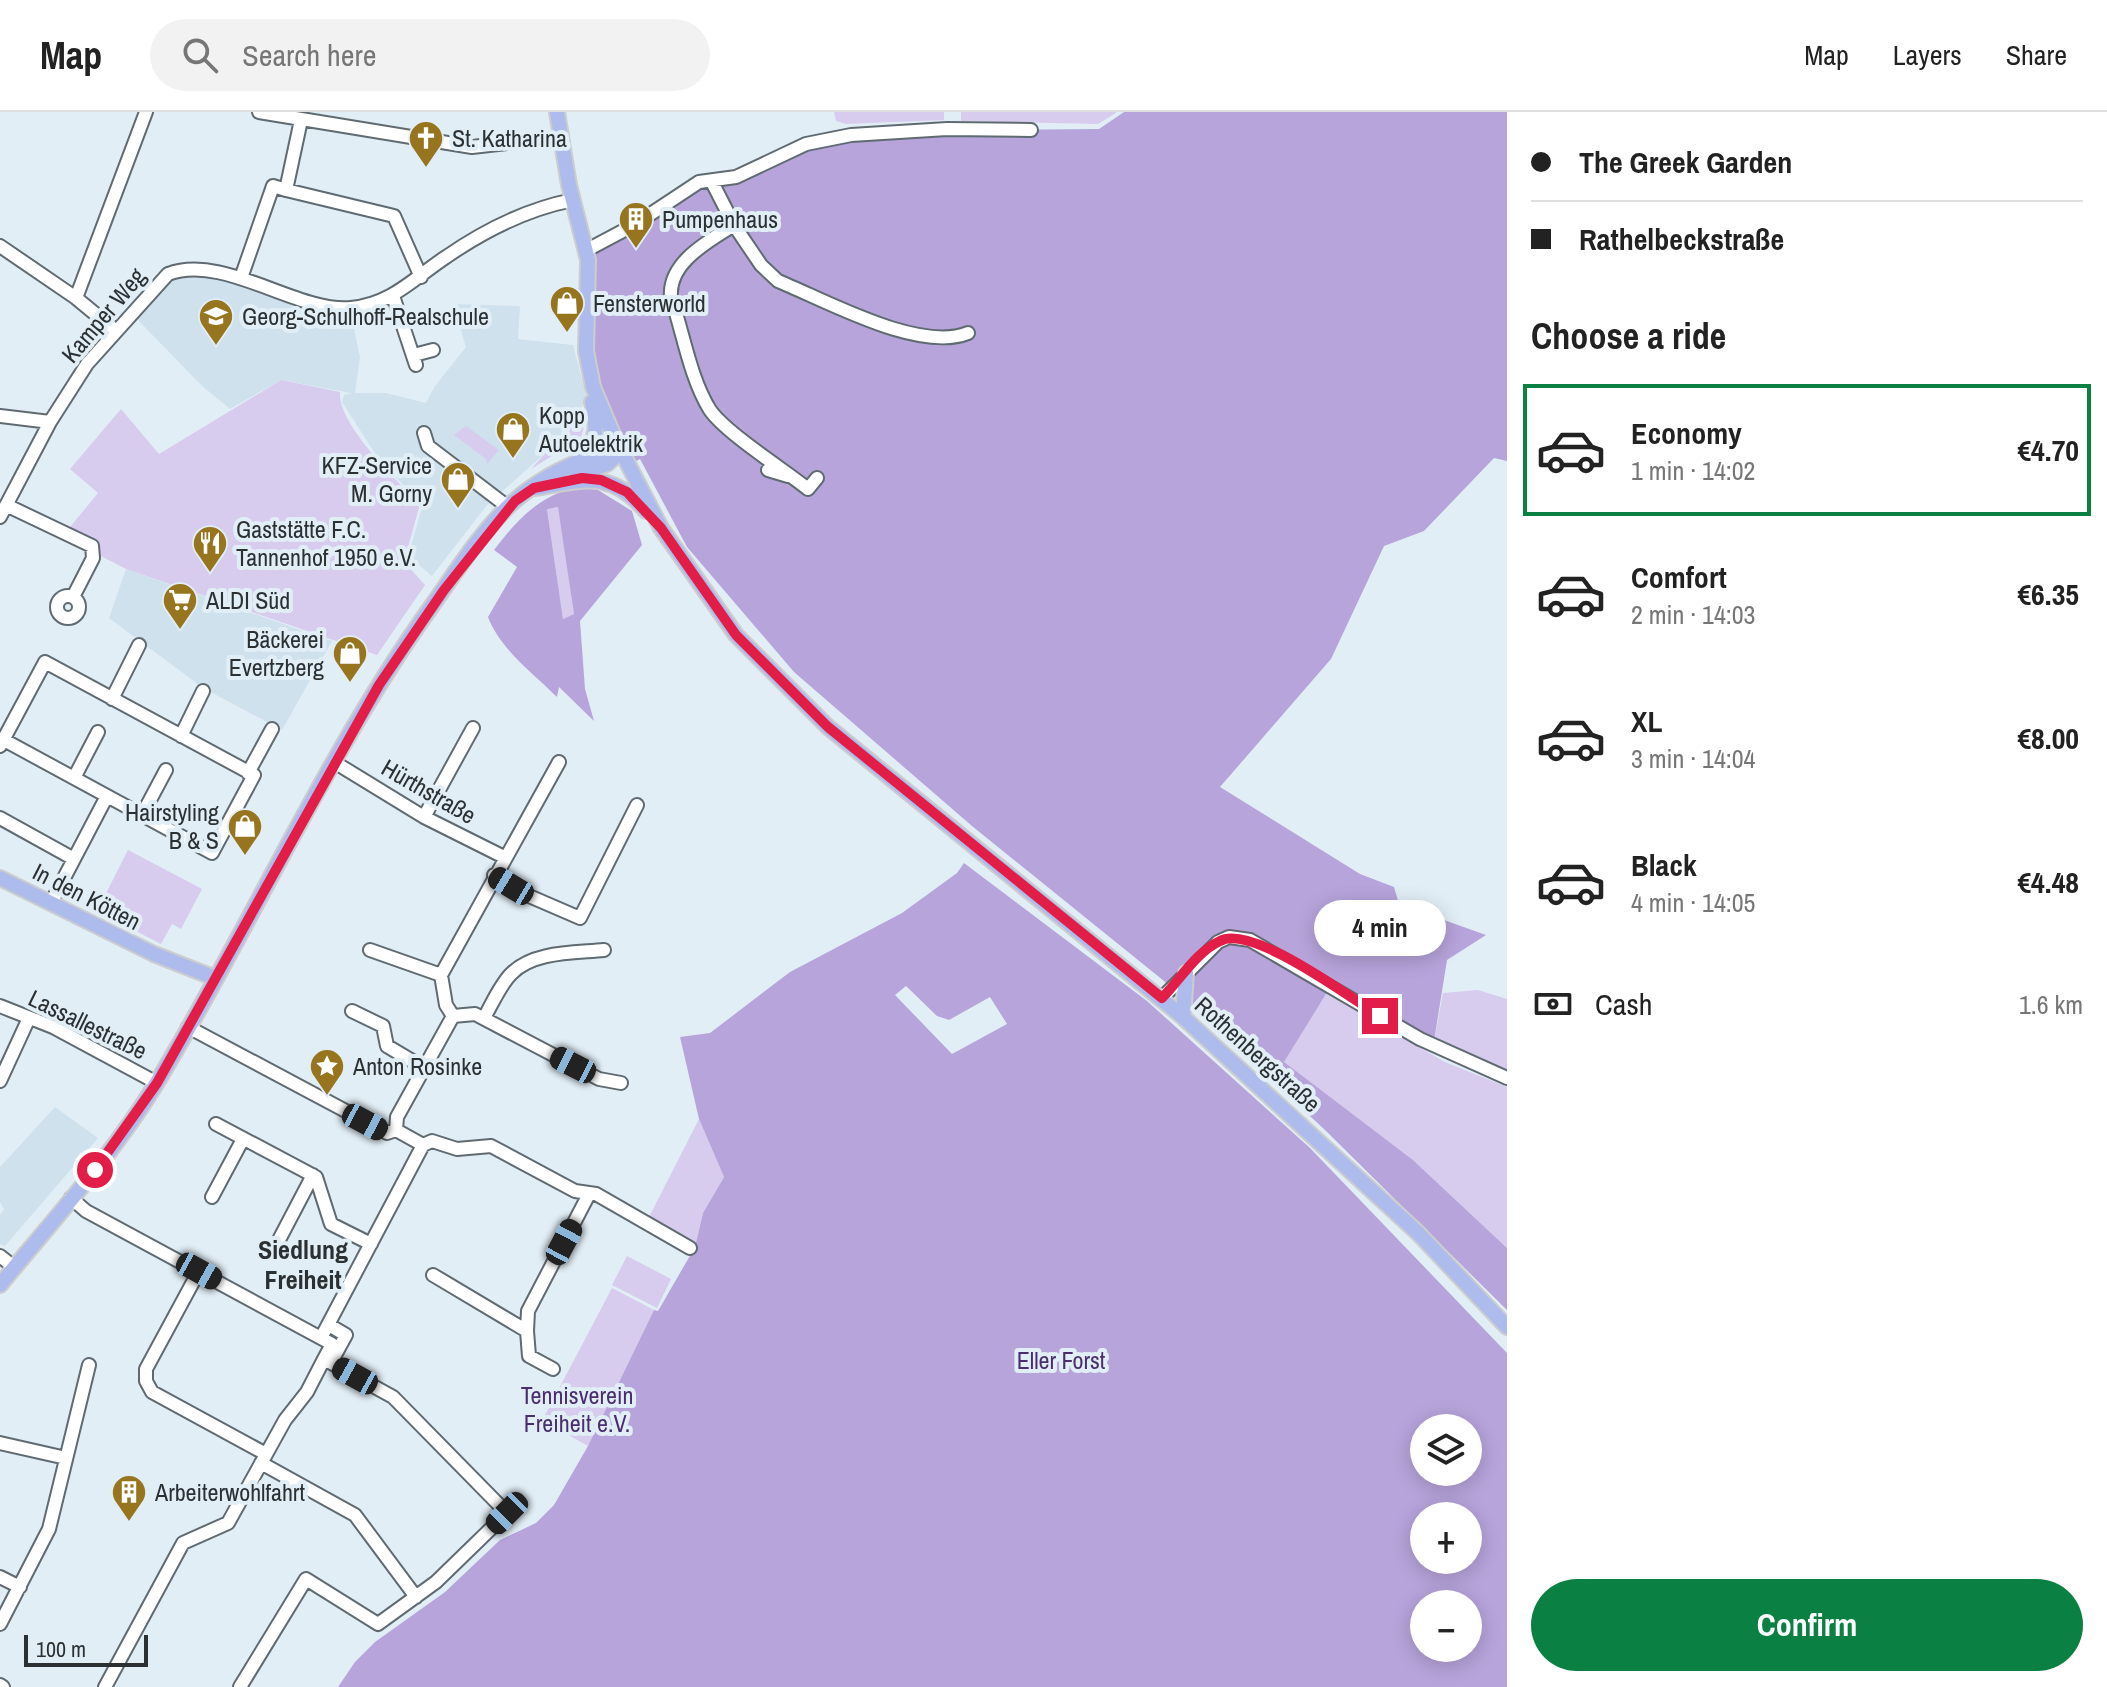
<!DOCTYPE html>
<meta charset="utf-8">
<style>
:root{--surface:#fff;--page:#f2f2f2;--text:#222;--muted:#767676;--line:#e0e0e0;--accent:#0b8043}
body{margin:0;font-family:"Archivo Narrow",sans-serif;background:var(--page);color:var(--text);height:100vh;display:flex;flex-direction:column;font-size:30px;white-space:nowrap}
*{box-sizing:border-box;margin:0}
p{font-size:26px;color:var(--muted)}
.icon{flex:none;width:44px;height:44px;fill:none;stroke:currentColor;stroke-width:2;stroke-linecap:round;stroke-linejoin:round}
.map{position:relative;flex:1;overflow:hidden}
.sheet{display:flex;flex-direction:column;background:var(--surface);width:600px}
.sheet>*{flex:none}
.guide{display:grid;align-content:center;height:176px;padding:0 24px;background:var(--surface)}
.fabs{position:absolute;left:1410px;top:1302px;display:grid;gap:16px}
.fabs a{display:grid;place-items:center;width:72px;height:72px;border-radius:50%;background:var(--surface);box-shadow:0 4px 20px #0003;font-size:40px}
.scale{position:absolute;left:24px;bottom:20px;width:124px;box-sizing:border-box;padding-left:8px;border:4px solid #2b3033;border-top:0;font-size:22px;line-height:28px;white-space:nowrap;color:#2b3033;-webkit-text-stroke:6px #e2eef6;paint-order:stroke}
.end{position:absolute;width:36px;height:36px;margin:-18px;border:10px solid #e11d48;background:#fff;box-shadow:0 0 0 4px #fff}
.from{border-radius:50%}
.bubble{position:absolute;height:56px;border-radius:28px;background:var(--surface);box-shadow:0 4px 20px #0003;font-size:26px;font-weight:700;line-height:56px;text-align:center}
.car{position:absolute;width:24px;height:48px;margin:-24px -12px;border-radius:10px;box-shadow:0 0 6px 2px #0007;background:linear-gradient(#222 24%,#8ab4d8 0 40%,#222 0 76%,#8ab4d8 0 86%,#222 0)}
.guide b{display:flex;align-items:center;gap:28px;height:76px;font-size:30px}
.guide b+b{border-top:2px solid var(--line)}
.guide i{width:20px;height:20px;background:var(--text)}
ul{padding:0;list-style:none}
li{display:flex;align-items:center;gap:24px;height:132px;margin:0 16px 12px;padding:0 8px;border:4px solid transparent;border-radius:0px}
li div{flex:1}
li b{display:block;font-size:30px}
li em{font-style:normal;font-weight:700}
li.on{border-color:var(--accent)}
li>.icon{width:72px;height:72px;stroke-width:1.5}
h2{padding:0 24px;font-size:36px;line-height:96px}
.pay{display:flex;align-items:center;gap:20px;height:88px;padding:0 24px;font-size:30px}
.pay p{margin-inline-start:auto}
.cta{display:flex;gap:16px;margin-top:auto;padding:16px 24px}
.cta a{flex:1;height:92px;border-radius:48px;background:var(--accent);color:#fff;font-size:32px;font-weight:700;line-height:92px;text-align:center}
header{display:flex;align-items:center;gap:48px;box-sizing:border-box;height:112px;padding:0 40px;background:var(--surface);border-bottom:2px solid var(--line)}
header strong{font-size:38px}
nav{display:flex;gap:44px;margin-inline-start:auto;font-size:28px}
.search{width:560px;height:72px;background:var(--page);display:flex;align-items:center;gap:20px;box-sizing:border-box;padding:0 28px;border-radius:44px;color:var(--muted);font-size:30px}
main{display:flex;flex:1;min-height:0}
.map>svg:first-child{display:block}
.built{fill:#d0e1ee}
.green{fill:#d7cbee}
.forest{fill:#b7a4db;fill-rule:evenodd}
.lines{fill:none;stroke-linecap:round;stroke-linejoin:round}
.minor-casing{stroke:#5f6a71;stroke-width:16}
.major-casing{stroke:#cccdce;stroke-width:18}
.minor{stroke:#fff;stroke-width:12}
.major{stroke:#adbcec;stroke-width:14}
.route{stroke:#e11d48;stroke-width:10}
.labels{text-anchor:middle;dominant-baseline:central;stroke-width:8;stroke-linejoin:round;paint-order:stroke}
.poi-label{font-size:24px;fill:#2b3033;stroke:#e2eef6;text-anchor:start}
.street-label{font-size:24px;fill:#2b3033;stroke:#e2eef6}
.park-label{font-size:24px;fill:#492d6f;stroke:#e2eef6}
.neighbourhood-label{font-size:26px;font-weight:bold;fill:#2b3033;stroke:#e2eef6}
</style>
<header>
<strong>Map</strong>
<div class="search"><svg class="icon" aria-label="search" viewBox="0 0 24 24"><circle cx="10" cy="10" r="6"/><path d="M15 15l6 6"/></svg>Search here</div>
<nav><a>Map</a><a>Layers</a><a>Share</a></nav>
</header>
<main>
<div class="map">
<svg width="1507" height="1575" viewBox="0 0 1507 1575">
<rect width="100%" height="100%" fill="#e2eef6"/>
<path class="built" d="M 194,160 L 350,198 L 360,245 L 355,281 L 386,281 L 426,291 L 435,274 L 466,235 L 453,192 L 520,194 L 518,227 L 573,233 L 587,287 L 562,326 L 487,393 L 432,464 L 408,444 L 423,392 L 381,351 L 342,290 L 344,283 L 351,281 L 281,268 L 230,297 L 201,273 L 132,202 L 163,167 Z
M 126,457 L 332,529 L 282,618 L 203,576 L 109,506 Z
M 55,995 L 98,1026 L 5,1134 L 0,1132 L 0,1103 L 4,1097 L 0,1090 L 0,1055 Z"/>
<path class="green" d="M 834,0 L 944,0 L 944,8 L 846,12 L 836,9 Z
M 961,0 L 1116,0 L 1116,1 L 1098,12 L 961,9 Z
M 281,268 L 340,280 C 337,312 398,370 420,392 L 404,450 L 425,473 L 377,543 L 126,457 L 99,443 L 99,433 L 70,415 L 98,381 L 70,357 L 121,297 L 159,342 Z
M 576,307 L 585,310 L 581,326 L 531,357 Z
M 466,314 L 499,338 L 487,352 L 486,347 L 454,323 Z
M 559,395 L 574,502 L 563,507 L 547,396 Z
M 128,738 L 202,777 L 181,817 L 172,812 L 161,832 L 97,799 Z
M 1478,878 L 1507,887 L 1507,961 L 1434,929 L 1443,881 Z
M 1326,882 L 1445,950 L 1507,975 L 1507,1136 L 1413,1048 L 1283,950 Z
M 699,1007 L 724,1065 L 703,1101 L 695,1135 L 647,1109 Z
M 627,1144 L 671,1167 L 657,1196 L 612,1173 Z
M 612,1176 L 654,1198 L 588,1334 L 550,1313 L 553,1307 L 545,1303 Z"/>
<path class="forest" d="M 1124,0 L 1507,0 L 1507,349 L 1494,346 L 1424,419 L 1384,434 L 1331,547 L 1220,675 L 1360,762 L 1394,775 L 1399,792 L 1486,823 L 1447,848 L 1434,929 L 1347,880 L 1326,882 L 1284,950 L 1413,1048 L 1507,1136 L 1507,1198 L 1325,1018 L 1164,869 L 972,714 L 794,560 L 687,435 L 640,347 L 634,350 L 596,266 L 590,219 L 596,138 L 709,72 L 794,30 L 870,19 L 1099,17 Z
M 580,375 L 598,378 L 632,399 L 642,433 L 580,509 L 585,577 L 594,609 L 559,575 L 557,585 C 533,561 500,537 488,505 L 517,455 L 494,438 C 518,407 540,382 580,375 ZM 558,395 L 574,502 L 563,507 L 547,397 Z
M 964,751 L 1147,889 L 1310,1036 L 1507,1241 L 1507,1575 L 338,1575 L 355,1550 L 375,1530 L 445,1480 L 500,1428 L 536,1411 L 554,1393 L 588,1334 L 654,1198 L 658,1199 L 695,1135 L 703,1101 L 724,1065 L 699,1007 L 680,925 L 710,921 L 790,860 L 902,801 L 957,761 ZM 906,874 L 937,904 L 949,908 L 990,885 L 1007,912 L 952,942 L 895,883 ZM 1424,1316 L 1468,1316 L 1468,1360 L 1424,1360 ZM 1424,1404 L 1468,1404 L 1468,1448 L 1424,1448 ZM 1424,1492 L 1468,1492 L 1468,1536 L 1424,1536 Z"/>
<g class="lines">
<g class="minor-casing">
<path id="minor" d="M 259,0 L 472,35 L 561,25
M 712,70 L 734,113 L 761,153 L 778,169 C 825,188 919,241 968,221
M 286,78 L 394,104 L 421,165
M 734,113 C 707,130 668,151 671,185 C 683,220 690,266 710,298 C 726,321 783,357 808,377 L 817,366
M 0,134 L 76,186 L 116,219
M 587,138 L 634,113 L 699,70 L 736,65 L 806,32 L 851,23 L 947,17 L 1031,18
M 241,166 L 273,74 L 286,78 L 301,8
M 393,184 L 416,253
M 76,186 L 146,0
M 414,243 L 433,238
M 0,304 L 50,310
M 424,321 L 428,334 L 508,395
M 768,358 L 788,364
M 6,393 L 92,434 L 93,446 L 73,485
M 0,405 L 50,310 L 87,252 L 168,162 C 224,141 297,201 351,196 C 392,192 414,166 446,145 C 485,118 527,97 573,88
M57 495a11 11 0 1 1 22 0a11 11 0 1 1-22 0Z
M 112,587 L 139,533
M 181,624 L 203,579
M 0,634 L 45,550 L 254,663 L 212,741 L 4,628
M 334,650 L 424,705 L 504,745
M 248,661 L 272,617
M 74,666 L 98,620
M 142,703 L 166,658
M 424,705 L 473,616
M 0,706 L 74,747
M 494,763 L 529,784 L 580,806 L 637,693
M 52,789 L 107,684
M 370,838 L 441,863
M 1162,886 L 1218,830 L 1229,825 L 1250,828 L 1420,927 L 1507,966
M 0,894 L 53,915 L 157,971
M 352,899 L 383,914 L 387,934 L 424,956
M 453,904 L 446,893 L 441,863 L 559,650
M 453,904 L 475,902 L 599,967 L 621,971
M 484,906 C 492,892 500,873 511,862 C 533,839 575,841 604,838
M 188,915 L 387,1021 L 396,1018 L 423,1033 L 432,1029 L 457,1037 L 491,1034 L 575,1079 L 596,1082 L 690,1136
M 0,969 L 29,906
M 216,1012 L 316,1065 L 331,1112 L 371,1132
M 396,1018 L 397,1005 L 453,904
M 212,1085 L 243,1027
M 71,1086 L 86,1099 L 332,1232 L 324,1247 L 393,1285 L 507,1401 L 436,1470 L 378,1512 L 306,1467 L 240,1575
M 280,1126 L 313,1063
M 0,1144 L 15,1156
M 199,1159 L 146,1257 L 146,1269 L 152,1280 L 266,1342
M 433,1163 L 527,1219 L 528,1199 L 588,1084
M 329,1213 L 346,1223 L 334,1245
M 527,1219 L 529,1244 L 553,1257
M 321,1226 L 423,1033
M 0,1331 L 66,1346
M 261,1351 L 355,1403 L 416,1485
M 0,1465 L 20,1475
M 0,1512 L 49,1417 L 89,1253
M 0,1573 L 3,1575
M 105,1575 L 183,1431 L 228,1411 L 285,1308 L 307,1280 L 324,1247"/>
</g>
<g class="major-casing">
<path id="major" d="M 557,0 L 569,73 L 588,148 L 586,239 L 593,275 L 614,325 L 661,416 L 736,523 L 828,615 L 1183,905 L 1418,1121 L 1507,1215
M 579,347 C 598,330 598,314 592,290
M 576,363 L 607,352 L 621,339
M 534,376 C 582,369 609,356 646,399
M 0,766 L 154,842 L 215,866
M 1183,905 L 1186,861
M 0,1173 C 53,1108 112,1044 156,972 C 251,815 324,645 431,495 C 456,460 481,419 513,390 C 543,364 581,344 621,339"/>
</g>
<use href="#minor" class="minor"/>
<use href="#major" class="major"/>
</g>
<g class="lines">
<path class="route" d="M 95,1058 L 157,971 L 379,573 L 444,478 L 515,389 L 534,376 L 582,366 L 601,368 L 627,380 L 661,416 L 736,523 L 828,615 L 1162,886 C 1180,868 1196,840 1220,829 C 1252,812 1349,885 1380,904"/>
</g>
<defs>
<g id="church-pin" transform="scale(1.8)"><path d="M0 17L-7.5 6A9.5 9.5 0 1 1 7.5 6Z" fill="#97741e" stroke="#e2eef6"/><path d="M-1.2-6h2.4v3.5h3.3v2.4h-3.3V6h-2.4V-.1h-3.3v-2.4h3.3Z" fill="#fff"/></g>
<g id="building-pin" transform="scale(1.8)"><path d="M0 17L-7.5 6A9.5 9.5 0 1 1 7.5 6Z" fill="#97741e" stroke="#e2eef6"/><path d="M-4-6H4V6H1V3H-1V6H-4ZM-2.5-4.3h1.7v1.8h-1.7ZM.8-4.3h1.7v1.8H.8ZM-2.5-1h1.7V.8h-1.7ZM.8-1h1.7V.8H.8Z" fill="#fff"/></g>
<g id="shop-pin" transform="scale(1.8)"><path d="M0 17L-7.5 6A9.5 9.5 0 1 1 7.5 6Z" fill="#97741e" stroke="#e2eef6"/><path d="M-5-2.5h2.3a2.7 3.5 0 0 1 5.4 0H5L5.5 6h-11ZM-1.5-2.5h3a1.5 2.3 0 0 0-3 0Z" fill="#fff"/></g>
<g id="school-pin" transform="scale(1.8)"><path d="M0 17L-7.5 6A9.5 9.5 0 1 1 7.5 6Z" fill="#97741e" stroke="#e2eef6"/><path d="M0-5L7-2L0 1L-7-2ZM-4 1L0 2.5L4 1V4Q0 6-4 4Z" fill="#fff"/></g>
<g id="restaurant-pin" transform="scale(1.8)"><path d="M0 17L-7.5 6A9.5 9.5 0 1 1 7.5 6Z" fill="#97741e" stroke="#e2eef6"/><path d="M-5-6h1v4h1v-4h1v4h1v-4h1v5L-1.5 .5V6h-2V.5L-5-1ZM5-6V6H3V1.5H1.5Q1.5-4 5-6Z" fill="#fff"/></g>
<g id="supermarket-pin" transform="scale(1.8)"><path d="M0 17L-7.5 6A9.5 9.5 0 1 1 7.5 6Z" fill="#97741e" stroke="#e2eef6"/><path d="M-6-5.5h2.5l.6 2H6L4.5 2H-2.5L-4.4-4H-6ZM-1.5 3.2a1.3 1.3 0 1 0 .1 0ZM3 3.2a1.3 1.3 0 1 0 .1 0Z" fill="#fff"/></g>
<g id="sight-pin" transform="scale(1.8)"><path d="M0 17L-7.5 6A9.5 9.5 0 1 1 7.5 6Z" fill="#97741e" stroke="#e2eef6"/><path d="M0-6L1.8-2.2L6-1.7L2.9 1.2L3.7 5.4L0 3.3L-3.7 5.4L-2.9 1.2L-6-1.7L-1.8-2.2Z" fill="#fff"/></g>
</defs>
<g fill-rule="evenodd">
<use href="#church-pin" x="426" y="26"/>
<use href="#building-pin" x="636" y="107"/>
<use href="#shop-pin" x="567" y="191"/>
<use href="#school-pin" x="216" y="204"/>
<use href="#shop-pin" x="513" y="317"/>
<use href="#shop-pin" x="458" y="367"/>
<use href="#restaurant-pin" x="210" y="431"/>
<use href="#supermarket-pin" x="180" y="488"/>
<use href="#shop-pin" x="350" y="541"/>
<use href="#shop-pin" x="245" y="714"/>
<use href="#sight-pin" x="327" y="954"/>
<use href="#building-pin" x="129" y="1380"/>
</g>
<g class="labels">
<g class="poi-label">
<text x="452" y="26">St. Katharina</text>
<text x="662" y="107">Pumpenhaus</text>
<text x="593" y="191">Fensterworld</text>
<text x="242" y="204">Georg-Schulhoff-Realschule</text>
<text x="539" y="303">Kopp<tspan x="539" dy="28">Autoelektrik</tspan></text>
<text x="432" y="353" text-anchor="end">KFZ-Service<tspan x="432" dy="28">M. Gorny</tspan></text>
<text x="236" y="417">Gaststätte F.C.<tspan x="236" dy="28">Tannenhof 1950 e.V.</tspan></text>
<text x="206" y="488">ALDI Süd</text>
<text x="324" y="527" text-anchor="end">Bäckerei<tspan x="324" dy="28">Evertzberg</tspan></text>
<text x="219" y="700" text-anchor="end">Hairstyling<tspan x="219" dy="28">B &amp; S</tspan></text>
<text x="353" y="954">Anton Rosinke</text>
<text x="155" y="1380">Arbeiterwohlfahrt</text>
</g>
<g class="street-label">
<text transform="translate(103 203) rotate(-50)">Kamper Weg</text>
<text transform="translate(429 679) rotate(30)">Hürthstraße</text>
<text transform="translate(87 784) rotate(27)">In den Kötten</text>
<text transform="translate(88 912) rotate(26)">Lassallestraße</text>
<text transform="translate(1258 942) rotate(42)">Rothenbergstraße</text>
</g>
<g class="park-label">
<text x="1061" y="1248">Eller Forst</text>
<text x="577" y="1283">Tennisverein<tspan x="577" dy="28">Freiheit e.V.</tspan></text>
</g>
<g class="neighbourhood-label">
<text x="303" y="1137">Siedlung<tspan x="303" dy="30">Freiheit</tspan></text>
</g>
</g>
</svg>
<div class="fabs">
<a><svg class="icon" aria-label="layers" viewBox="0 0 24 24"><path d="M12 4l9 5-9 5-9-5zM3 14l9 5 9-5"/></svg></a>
<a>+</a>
<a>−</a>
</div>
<div class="scale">100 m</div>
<i class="end from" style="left:95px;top:1058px"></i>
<i class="end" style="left:1380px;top:904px"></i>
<div class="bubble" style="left:1314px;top:788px;width:132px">4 min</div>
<i class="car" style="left:511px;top:774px;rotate:301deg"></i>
<i class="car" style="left:573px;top:953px;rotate:297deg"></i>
<i class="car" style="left:365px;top:1010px;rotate:118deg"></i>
<i class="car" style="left:564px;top:1130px;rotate:28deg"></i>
<i class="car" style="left:199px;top:1159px;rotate:119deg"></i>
<i class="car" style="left:355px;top:1264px;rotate:299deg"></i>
<i class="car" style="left:507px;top:1401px;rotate:225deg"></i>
</div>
<section class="sheet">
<div class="guide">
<b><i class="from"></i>The Greek Garden</b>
<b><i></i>Rathelbeckstraße</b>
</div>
<h2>Choose a ride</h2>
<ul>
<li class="on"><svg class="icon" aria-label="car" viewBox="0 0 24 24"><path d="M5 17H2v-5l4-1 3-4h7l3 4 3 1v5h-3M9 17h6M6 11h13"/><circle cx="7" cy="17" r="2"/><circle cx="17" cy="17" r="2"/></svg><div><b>Economy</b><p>1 min · 14:02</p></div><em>€4.70</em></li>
<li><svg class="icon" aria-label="car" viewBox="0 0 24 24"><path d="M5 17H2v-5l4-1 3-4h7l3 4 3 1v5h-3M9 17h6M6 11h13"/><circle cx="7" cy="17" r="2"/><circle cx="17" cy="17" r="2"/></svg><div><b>Comfort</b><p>2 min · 14:03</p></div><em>€6.35</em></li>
<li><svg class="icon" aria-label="car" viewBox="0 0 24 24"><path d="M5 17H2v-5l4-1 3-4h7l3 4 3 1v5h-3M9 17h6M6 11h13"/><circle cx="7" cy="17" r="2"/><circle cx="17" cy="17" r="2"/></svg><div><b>XL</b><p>3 min · 14:04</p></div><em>€8.00</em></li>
<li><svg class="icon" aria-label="car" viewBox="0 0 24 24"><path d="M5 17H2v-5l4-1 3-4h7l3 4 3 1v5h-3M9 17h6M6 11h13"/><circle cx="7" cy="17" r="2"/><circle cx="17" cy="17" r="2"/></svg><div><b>Black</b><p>4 min · 14:05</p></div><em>€4.48</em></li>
</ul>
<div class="pay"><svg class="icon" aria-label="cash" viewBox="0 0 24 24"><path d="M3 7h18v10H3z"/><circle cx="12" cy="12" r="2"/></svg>Cash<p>1.6 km</p></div>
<div class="cta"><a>Confirm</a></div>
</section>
</main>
